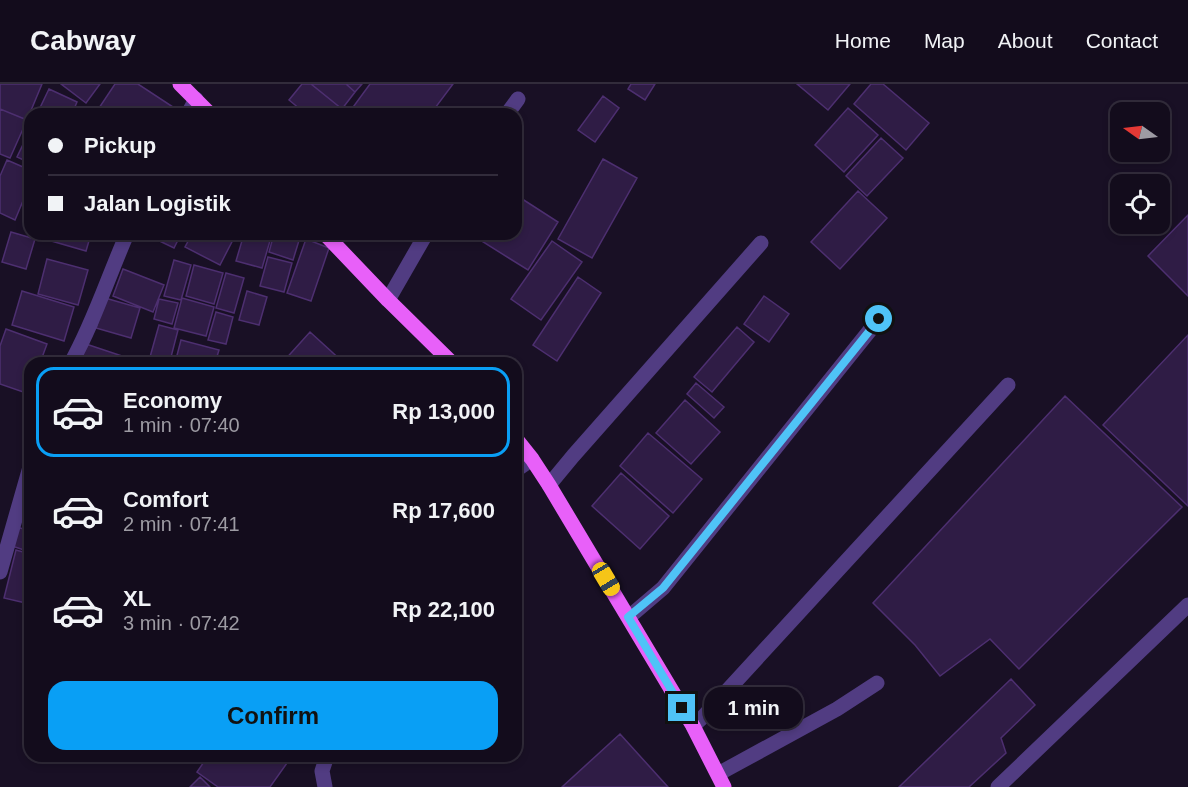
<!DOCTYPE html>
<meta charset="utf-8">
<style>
:root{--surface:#130c1c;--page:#1c1525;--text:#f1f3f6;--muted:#9d9ba3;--line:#322c3b;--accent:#099ff5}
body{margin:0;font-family:Helvetica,sans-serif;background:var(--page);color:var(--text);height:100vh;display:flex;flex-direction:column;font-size:22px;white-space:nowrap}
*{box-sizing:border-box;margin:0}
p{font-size:20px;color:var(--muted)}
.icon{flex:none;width:33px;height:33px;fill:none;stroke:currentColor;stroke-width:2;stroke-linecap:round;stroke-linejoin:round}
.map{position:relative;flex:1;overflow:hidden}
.side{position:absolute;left:24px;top:273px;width:498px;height:405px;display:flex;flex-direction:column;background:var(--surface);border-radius:18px;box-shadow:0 3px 9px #0003,0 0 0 2px var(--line)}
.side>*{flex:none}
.banner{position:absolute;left:24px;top:24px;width:498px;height:132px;border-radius:18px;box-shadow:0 3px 9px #0003,0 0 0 2px var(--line);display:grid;align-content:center;height:132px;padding:0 24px;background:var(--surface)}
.needle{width:39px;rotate:284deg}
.tools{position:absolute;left:1110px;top:18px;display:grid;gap:12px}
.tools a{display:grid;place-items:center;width:60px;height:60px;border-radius:12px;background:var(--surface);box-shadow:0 3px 9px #0003,0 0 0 2px var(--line);font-size:30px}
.end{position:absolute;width:27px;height:27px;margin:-14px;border:8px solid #4fc3f7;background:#111;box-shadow:0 0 0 3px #111}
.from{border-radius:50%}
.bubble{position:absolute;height:42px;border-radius:18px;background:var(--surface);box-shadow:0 3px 9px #0003,0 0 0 2px var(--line);font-size:20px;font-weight:700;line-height:42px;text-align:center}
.car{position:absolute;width:18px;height:36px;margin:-18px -9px;border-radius:8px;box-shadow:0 0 4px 2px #0007;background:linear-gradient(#f5c518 24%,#345 0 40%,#f5c518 0 76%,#345 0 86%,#f5c518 0)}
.banner b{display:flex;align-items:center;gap:21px;height:57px;font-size:22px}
.banner b+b{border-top:2px solid var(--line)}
.banner i{width:15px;height:15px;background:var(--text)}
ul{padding:10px 0 0;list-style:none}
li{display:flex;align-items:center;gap:18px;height:90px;margin:0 12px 9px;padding:0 12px;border:3px solid transparent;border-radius:18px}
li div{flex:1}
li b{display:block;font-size:22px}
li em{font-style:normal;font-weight:700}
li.active{border-color:var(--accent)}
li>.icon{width:54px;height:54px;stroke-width:1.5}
.action{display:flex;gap:12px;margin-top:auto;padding:12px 24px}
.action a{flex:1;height:69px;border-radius:18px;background:var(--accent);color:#111;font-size:24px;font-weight:700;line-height:69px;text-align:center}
header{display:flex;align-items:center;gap:36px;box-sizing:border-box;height:84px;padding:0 30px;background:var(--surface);border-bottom:2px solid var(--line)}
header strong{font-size:28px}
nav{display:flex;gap:33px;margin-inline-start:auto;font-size:21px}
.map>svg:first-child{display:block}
.building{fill:#2f1c45;stroke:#4d2f70;stroke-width:1.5}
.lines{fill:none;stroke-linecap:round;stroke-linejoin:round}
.minor{stroke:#513c82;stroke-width:15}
.major{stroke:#e860f9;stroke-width:15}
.route{stroke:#4fc3f7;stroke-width:8}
</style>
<header>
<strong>Cabway</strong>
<nav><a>Home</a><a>Map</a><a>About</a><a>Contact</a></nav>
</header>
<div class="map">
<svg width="1188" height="703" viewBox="0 0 1188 703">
<rect width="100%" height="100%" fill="#191025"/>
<path class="building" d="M 0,0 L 42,0 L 27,36 L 0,25 Z
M 61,0 L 100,0 L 86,19 Z
M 115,0 L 138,0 L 173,23 L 168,30 L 95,30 Z
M 302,0 L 311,0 L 342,25 L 337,30 L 306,30 L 289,16 Z
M 311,0 L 346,0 L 355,8 L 342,25 Z
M 346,0 L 362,0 L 355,8 Z
M 370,0 L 453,0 L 435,24 L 443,30 L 348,30 Z
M 631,0 L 655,0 L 645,16 L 628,5 Z
M 797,0 L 850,0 L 828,26 Z
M 871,0 L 883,0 L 929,39 L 906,66 L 854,20 Z
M 49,5 L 77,18 L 72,30 L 37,30 Z
M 603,12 L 619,24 L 595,58 L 578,46 Z
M 848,24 L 878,51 L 844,88 L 815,61 Z
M 0,25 L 27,36 L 10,74 L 0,70 Z
M 30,46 L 30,79 L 17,73 Z
M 881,54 L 903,74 L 867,112 L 846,92 Z
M 603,75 L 637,94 L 592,174 L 558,155 Z
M 7,76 L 30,86 L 30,100 L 15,136 L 0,129 L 0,92 Z
M 858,107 L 887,134 L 840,185 L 811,158 Z
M 516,111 L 558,138 L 528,186 L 480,156 L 483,150 L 516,150 Z
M 1188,131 L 1188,212 L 1148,172 Z
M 11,148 L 35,155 L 26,185 L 2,178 Z
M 35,150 L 91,150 L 86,167 L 34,152 Z
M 145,150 L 181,150 L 174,164 Z
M 192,150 L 236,150 L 220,181 L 185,163 Z
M 244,150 L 272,150 L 262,184 L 236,177 Z
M 274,150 L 301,150 L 293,176 L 269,168 Z
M 306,155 L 329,164 L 311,217 L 287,209 Z
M 552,157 L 582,178 L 541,236 L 511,215 Z
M 268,173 L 292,179 L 284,208 L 260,202 Z
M 47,175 L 88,186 L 78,221 L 38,210 Z
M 174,176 L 191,181 L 181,216 L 164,212 Z
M 194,181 L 223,189 L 214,220 L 186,212 Z
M 123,185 L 164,201 L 153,228 L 113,212 Z
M 226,189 L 244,194 L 234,229 L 216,224 Z
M 578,193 L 601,209 L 557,277 L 533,261 Z
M 22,207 L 74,223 L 64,257 L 12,241 Z
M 247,207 L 267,213 L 259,241 L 239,236 Z
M 764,212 L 789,230 L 769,258 L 744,240 Z
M 105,214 L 140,224 L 131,254 L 96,244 Z
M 182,214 L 214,223 L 206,252 L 174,244 Z
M 159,215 L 178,219 L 172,240 L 154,235 Z
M 216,228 L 233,233 L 226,260 L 208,256 Z
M 159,241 L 178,246 L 170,277 L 150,273 Z
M 737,243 L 754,258 L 712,308 L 694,293 Z
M 6,245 L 47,260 L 40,279 L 30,279 L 29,310 L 0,300 L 0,262 Z
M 310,248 L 344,279 L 282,279 Z
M 1188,251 L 1188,422 L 1103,341 Z
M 181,256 L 219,266 L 215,279 L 175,279 Z
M 86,260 L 122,272 L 120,279 L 80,279 Z
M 696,299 L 724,323 L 714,334 L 687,310 Z
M 1065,312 L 1182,423 L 1019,585 L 990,555 L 940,592 L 915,561 L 873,519 Z
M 685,316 L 720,348 L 691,380 L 656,349 Z
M 648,349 L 702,395 L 673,429 L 620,382 Z
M 621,389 L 669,432 L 640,465 L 592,422 Z
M 17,443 L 30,447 L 30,468 L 12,462 Z
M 16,466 L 30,470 L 30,520 L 4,514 Z
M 1011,595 L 1035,621 L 1001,654 L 1006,669 L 969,703 L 899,703 Z
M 620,650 L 668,703 L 562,703 Z
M 208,672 L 292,672 L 270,703 L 218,703 L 197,688 Z
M 200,693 L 210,703 L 190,703 Z"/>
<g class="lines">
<path class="minor" d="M 188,30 L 196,15
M 507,30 L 518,15
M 388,216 L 426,150
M 71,279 C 94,238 108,193 127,150
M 516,386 L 532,375
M 549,401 L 573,372 L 761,159
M 0,488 L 30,383
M 629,533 L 663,504 L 879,235
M 693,642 L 703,633 L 1008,301
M 718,690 L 837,625 L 877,599
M 325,703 L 322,687 L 327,672
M 998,703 L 1188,521"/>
<path class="major" d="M 180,0 L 210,30
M 325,150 L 388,216 L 452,279
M 516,355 L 532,375 L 549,401 L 693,642 L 724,703"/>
</g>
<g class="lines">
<path class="route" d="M 682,624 L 628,533 L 663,504 L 879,235"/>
</g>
</svg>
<div class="tools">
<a><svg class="needle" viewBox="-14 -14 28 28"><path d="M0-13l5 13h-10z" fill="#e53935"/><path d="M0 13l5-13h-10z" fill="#9d9ba3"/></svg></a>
<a><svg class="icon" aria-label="locate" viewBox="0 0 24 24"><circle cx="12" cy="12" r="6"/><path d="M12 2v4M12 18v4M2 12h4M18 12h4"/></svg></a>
</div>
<i class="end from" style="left:879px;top:235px"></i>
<i class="end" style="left:682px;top:624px"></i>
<div class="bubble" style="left:704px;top:603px;width:99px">1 min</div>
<i class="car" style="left:606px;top:495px;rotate:149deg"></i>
<div class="banner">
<b><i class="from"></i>Pickup</b>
<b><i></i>Jalan Logistik</b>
</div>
<section class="side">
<ul>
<li class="active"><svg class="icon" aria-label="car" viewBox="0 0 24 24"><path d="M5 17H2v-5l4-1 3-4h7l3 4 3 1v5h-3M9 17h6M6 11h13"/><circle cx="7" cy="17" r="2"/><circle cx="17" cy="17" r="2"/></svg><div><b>Economy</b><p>1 min · 07:40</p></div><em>Rp 13,000</em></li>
<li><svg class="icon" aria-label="car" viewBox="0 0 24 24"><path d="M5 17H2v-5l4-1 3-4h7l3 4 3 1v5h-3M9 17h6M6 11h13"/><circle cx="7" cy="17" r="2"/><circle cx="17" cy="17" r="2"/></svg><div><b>Comfort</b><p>2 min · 07:41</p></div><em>Rp 17,600</em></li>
<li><svg class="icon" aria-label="car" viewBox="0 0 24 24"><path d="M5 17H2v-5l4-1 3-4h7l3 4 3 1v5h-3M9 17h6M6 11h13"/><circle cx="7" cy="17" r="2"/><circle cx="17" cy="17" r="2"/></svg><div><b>XL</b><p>3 min · 07:42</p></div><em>Rp 22,100</em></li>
</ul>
<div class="action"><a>Confirm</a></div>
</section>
</div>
